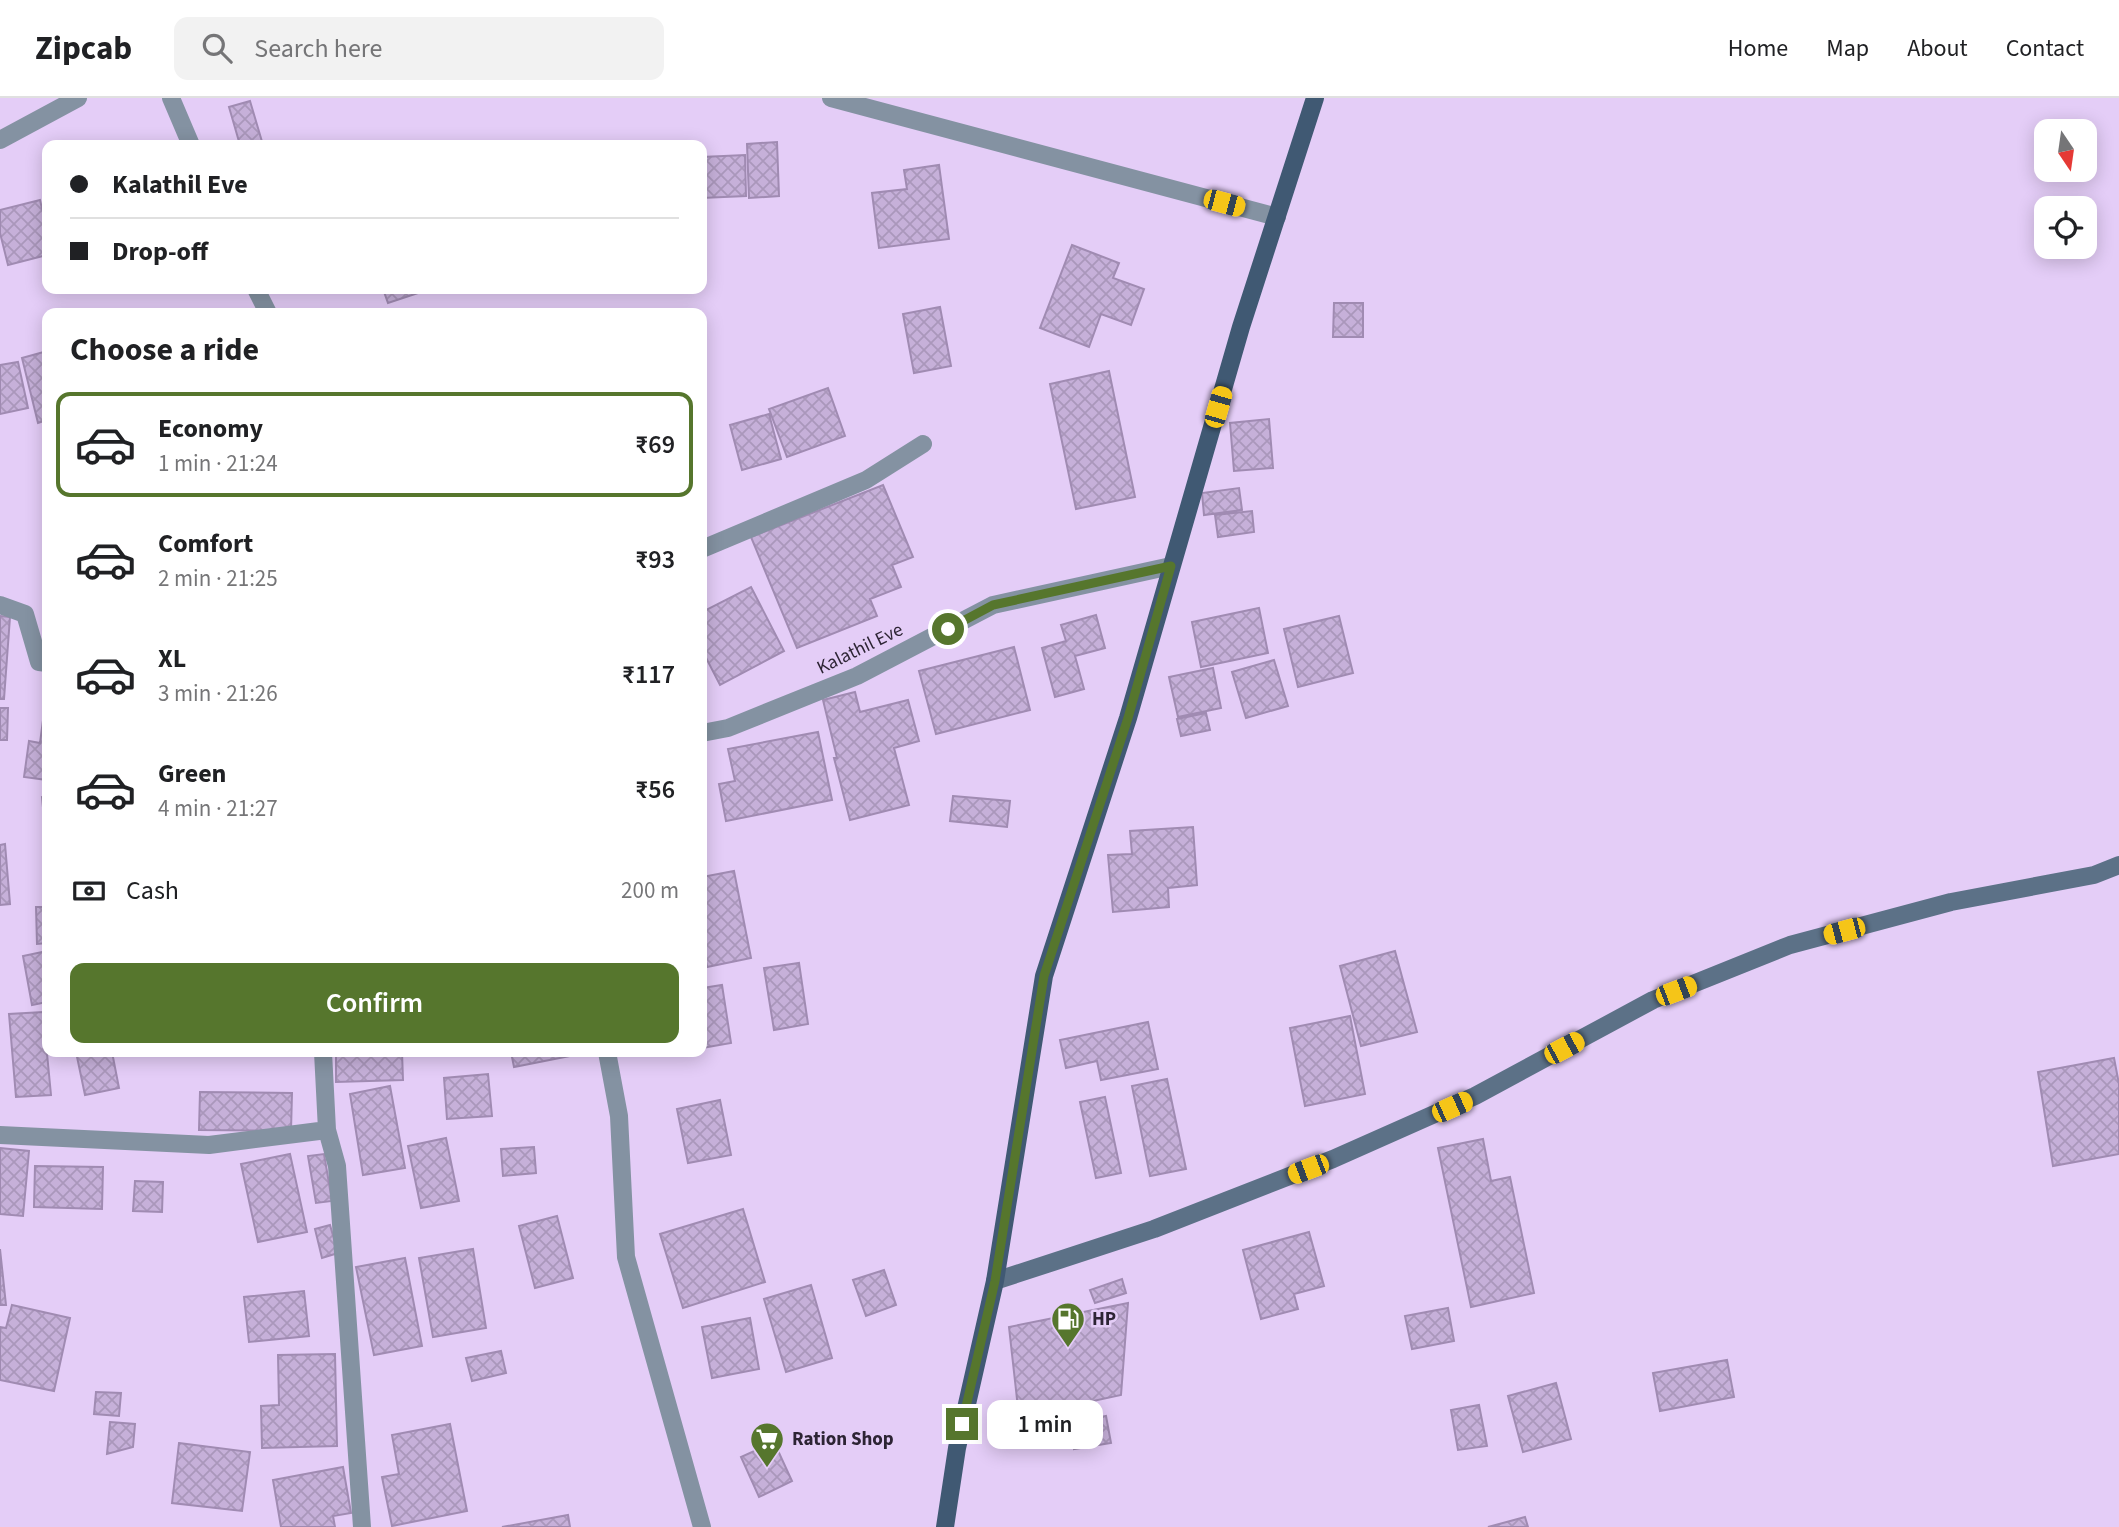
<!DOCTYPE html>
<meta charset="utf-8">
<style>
:root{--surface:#fff;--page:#f2f2f2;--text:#202124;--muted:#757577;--line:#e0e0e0;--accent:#56762d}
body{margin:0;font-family:"Source Sans 3",sans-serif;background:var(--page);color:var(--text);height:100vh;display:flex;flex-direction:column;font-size:26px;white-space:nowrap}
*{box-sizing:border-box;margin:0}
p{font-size:23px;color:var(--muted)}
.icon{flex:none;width:38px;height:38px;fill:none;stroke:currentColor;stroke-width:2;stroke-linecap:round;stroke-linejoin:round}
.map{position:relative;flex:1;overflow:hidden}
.side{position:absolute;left:42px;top:210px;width:665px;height:749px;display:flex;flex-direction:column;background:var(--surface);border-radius:14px;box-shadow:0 4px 18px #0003}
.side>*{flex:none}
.guide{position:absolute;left:42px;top:42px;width:665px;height:154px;border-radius:14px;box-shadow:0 4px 18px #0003;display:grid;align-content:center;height:154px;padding:0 28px;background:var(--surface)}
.needle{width:46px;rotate:167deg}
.tools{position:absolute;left:2034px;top:21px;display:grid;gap:14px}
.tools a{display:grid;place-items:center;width:63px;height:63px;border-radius:14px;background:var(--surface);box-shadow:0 4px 18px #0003;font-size:35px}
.end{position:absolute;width:32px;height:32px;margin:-16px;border:9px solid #56762d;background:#fff;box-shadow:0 0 0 4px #fff}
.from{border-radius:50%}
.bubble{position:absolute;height:49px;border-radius:14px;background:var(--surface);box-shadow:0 4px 18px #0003;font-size:23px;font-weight:600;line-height:49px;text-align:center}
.car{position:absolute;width:21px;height:42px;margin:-21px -10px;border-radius:9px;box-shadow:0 0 5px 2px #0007;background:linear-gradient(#f5c518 24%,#345 0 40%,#f5c518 0 76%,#345 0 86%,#f5c518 0)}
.guide b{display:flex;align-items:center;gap:24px;height:66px;font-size:26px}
.guide b+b{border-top:2px solid var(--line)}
.guide i{width:18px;height:18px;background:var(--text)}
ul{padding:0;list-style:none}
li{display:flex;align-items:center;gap:21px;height:105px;margin:0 14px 10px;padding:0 14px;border:4px solid transparent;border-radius:14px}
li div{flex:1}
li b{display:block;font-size:26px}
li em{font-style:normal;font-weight:600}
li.selected{border-color:var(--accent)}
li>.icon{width:63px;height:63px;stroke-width:1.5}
h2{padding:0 28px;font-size:32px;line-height:84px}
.pay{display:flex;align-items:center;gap:18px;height:77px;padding:0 28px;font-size:26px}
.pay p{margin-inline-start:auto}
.primary-button{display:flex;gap:14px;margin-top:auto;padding:14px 28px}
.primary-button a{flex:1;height:80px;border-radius:14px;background:var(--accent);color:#fff;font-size:28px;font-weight:600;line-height:80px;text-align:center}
header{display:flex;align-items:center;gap:42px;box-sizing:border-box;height:98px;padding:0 35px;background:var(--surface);border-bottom:2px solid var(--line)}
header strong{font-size:33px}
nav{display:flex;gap:38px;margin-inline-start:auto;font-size:24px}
.search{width:490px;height:63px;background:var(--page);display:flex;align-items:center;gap:18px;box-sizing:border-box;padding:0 24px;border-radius:14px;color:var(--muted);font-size:26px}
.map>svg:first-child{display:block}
.building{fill:url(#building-cross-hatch);stroke:#a08bb2;stroke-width:2}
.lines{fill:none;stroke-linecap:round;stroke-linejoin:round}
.street{stroke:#8492a2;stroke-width:18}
.secondary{stroke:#5c7187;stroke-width:18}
.primary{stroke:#405973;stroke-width:18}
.route{stroke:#56762d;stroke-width:9}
.labels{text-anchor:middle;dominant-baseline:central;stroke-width:5;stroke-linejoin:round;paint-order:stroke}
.street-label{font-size:19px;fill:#2d2434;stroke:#e4cdf7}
.poi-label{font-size:19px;font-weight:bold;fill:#2d2434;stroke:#e4cdf7;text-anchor:start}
</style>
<header>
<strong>Zipcab</strong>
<div class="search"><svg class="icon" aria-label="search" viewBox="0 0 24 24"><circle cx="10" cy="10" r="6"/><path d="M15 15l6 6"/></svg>Search here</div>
<nav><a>Home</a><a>Map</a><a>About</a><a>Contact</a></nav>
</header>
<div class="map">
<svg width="2119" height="1429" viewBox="0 0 2119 1429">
<defs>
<pattern id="building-cross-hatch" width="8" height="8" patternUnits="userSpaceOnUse" patternTransform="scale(1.75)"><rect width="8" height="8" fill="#c6b0d9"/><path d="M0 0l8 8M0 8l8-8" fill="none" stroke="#aa97bb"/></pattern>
</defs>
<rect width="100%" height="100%" fill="#e4cdf7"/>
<path class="building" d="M 250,3 L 263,47 L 240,47 L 229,9 Z
M 777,44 L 779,98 L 749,100 L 747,46 Z
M 745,57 L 746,98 L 702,100 L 702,59 Z
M 939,67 L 949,141 L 879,150 L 872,95 L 907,91 L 904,72 Z
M 40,102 L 47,132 L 47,157 L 8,167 L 0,135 L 0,112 Z
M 1072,147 L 1119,165 L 1113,180 L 1144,191 L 1131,227 L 1101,216 L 1089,249 L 1040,230 Z
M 383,191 L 430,191 L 388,205 Z
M 1334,205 L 1363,205 L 1363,239 L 1333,239 Z
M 940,209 L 951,268 L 914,275 L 903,216 Z
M 47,253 L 47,322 L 38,325 L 22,260 Z
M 18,264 L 28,310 L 0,316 L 0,267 Z
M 1109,273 L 1135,399 L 1076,411 L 1050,286 Z
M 828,290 L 845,338 L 787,359 L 769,311 Z
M 769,316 L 781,361 L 742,372 L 730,327 Z
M 1269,321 L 1273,370 L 1234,373 L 1230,325 Z
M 883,387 L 913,459 L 892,467 L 901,489 L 870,501 L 877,518 L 797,550 L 751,439 Z
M 1239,390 L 1242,412 L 1204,417 L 1202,395 Z
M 1252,413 L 1254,434 L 1218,439 L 1215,417 Z
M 751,489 L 784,553 L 720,587 L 702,552 L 702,514 Z
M 1259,510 L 1268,555 L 1201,569 L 1192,524 Z
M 1096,517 L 1105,550 L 1075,558 L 1084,591 L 1055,599 L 1042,550 L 1066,543 L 1061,527 Z
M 0,518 L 10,519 L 4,601 L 0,601 Z
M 1339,518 L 1353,575 L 1298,589 L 1284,531 Z
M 1014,549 L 1030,612 L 936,636 L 919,573 Z
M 1274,562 L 1288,608 L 1246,620 L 1232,574 Z
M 1213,570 L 1221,610 L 1178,619 L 1169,579 Z
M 47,592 L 47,682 L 24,679 L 29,643 L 40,645 Z
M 855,594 L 860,614 L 908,602 L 919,643 L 894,650 L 909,707 L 850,722 L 834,660 L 837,660 L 823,602 Z
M 0,610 L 8,610 L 7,642 L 0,642 Z
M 1206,615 L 1210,632 L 1181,638 L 1177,621 Z
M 818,634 L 832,702 L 726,723 L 719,686 L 735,683 L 728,651 Z
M 47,698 L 47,741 L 46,741 L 42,699 Z
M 953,698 L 1010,703 L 1007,729 L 950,723 Z
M 1193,729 L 1197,787 L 1168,790 L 1169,809 L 1113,814 L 1108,757 L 1132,756 L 1130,733 Z
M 5,746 L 10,806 L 0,807 L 0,747 Z
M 734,773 L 751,860 L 707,869 L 702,842 L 702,779 Z
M 36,809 L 47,809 L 47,845 L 37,846 Z
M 47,853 L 47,904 L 32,907 L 23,858 Z
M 1395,853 L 1417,934 L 1361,948 L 1340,868 Z
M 799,865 L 808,926 L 774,932 L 764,870 Z
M 722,887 L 731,945 L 702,950 L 702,890 Z
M 43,914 L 51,997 L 16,999 L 9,916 Z
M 1350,918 L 1365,996 L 1305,1008 L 1290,930 Z
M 1148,924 L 1158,971 L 1101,982 L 1097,963 L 1066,970 L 1060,942 Z
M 76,954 L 112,954 L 119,990 L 85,997 Z
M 336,954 L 402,954 L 403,982 L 336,984 Z
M 511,954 L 574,954 L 575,957 L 514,969 Z
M 2114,960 L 2119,986 L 2119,1056 L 2053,1068 L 2038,974 Z
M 488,976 L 492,1018 L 447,1021 L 444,980 Z
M 1167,981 L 1186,1071 L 1150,1078 L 1132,988 Z
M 390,988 L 405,1070 L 363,1077 L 350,996 Z
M 200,994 L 292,995 L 291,1033 L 199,1032 Z
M 1105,999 L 1121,1075 L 1096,1080 L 1080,1004 Z
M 720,1002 L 731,1057 L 688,1065 L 677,1011 Z
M 446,1040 L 459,1103 L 421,1110 L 408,1048 Z
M 1483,1041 L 1491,1083 L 1510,1079 L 1534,1195 L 1471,1209 L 1438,1050 Z
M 534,1049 L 536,1075 L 503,1078 L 501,1051 Z
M 0,1050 L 29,1053 L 23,1118 L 0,1116 Z
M 290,1056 L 307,1134 L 258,1144 L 241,1066 Z
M 324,1056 L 332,1103 L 316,1105 L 308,1058 Z
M 35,1068 L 103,1069 L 102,1111 L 34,1109 Z
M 135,1083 L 163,1084 L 162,1114 L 133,1113 Z
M 743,1111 L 765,1184 L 683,1210 L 660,1136 Z
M 557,1118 L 573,1180 L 535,1190 L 519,1128 Z
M 330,1127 L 338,1155 L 322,1160 L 315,1131 Z
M 1309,1134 L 1324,1188 L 1294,1196 L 1298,1211 L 1261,1221 L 1243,1152 Z
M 0,1151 L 6,1207 L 0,1207 Z
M 473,1151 L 486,1230 L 433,1239 L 419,1160 Z
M 405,1160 L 422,1248 L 374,1257 L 356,1169 Z
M 884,1172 L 896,1207 L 866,1218 L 853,1182 Z
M 1122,1181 L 1126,1195 L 1095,1205 L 1090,1192 Z
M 811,1187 L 832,1260 L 786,1274 L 764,1201 Z
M 304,1193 L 309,1238 L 249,1244 L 244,1199 Z
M 1128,1205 L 1121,1297 L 1019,1319 L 1009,1229 Z
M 12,1207 L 70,1220 L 54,1293 L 0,1282 L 0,1229 L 6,1230 Z
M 1448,1210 L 1454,1243 L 1412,1251 L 1405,1218 Z
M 750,1220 L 759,1271 L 712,1280 L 702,1229 Z
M 501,1253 L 506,1275 L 472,1283 L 466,1260 Z
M 335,1256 L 337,1348 L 262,1350 L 261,1308 L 279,1307 L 278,1257 Z
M 1727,1262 L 1734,1299 L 1660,1313 L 1653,1275 Z
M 1556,1285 L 1571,1341 L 1523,1354 L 1508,1298 Z
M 96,1294 L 121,1295 L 119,1318 L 94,1316 Z
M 1479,1307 L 1487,1348 L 1458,1352 L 1451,1312 Z
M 1106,1318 L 1111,1345 L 1074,1351 L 1070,1325 Z
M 110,1324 L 135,1326 L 133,1349 L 107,1356 Z
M 450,1326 L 467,1413 L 392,1428 L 382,1379 L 399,1376 L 392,1337 Z
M 774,1344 L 792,1383 L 759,1399 L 741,1359 Z
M 179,1345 L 250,1354 L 242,1413 L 172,1405 Z
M 343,1369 L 351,1415 L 333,1418 L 335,1429 L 281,1429 L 273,1382 Z
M 568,1417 L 570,1429 L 502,1429 Z
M 1525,1419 L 1528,1429 L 1488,1429 Z"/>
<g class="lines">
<path class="street" d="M 171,0 L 191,47
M 831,0 L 1277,119
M 0,42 L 78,0
M 256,191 L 268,215
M 702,451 L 866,382 L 923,346
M 0,507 L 25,516 L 39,564 L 47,565
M 702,635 L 728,630 L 857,578 L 993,507 L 1171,468
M 607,954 L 619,1018 L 626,1159 L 702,1429
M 327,1032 L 337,1068 L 362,1429
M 0,1037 L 209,1047 L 327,1032 L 323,954"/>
<path class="secondary" d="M 995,1183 L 1154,1131 L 1333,1061 L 1475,998 L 1653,902 L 1790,847 L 1951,804 L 2094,777 L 2119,767"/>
<path class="primary" d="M 945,1429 L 957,1350 L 995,1183 L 1044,878 L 1128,620 L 1241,229 L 1315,0"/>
</g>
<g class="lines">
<path class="route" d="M 948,531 L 993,507 L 1171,468 L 1128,620 L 1044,878 L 995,1183 L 962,1326"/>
</g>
<defs>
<g id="fuel-pin" transform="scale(1.75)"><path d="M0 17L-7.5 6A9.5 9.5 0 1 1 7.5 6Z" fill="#56762d" stroke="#e4cdf7"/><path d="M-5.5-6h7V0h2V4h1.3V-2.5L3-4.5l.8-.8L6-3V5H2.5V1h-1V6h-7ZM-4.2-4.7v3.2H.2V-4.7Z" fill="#fff"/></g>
<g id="supermarket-pin" transform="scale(1.75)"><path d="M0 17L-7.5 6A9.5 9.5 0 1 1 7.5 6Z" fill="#56762d" stroke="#e4cdf7"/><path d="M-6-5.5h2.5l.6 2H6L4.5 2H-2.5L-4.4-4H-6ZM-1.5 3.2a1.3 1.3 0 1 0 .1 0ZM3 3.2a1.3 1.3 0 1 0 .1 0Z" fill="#fff"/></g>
</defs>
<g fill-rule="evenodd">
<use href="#fuel-pin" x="1068" y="1221"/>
<use href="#supermarket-pin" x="767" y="1341"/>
</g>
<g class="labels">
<g class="street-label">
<text transform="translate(860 551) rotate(-26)">Kalathil Eve</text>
</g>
<g class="poi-label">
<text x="1092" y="1221">HP</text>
<text x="792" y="1341">Ration Shop</text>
</g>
</g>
</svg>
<div class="tools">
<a><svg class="needle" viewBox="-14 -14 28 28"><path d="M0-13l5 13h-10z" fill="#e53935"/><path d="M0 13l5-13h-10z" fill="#757577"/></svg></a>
<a><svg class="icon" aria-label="locate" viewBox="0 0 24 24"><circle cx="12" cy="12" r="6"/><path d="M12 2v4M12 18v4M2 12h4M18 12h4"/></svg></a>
</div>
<i class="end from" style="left:948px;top:531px"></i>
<i class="end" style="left:962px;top:1326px"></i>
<div class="bubble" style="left:987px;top:1302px;width:116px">1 min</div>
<i class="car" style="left:1224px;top:105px;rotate:105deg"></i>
<i class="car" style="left:1218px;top:309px;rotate:16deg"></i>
<i class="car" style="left:1844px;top:833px;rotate:255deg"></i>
<i class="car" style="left:1676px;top:893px;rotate:69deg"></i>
<i class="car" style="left:1564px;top:950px;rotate:62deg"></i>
<i class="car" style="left:1452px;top:1009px;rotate:66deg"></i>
<i class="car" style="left:1308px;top:1071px;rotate:249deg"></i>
<div class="guide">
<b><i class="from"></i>Kalathil Eve</b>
<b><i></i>Drop-off</b>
</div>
<section class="side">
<h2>Choose a ride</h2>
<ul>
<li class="selected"><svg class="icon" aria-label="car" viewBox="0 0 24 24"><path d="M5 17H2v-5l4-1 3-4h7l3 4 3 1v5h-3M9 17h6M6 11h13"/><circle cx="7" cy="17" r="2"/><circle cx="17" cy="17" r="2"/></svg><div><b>Economy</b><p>1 min · 21:24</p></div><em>₹69</em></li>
<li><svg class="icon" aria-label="car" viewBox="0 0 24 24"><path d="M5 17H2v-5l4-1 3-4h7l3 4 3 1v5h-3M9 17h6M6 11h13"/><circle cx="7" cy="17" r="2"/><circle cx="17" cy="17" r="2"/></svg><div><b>Comfort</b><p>2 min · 21:25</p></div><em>₹93</em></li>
<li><svg class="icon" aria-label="car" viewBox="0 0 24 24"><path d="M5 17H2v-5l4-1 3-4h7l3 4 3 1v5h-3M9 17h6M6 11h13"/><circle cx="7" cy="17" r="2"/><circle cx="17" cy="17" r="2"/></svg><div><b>XL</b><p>3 min · 21:26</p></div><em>₹117</em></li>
<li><svg class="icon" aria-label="car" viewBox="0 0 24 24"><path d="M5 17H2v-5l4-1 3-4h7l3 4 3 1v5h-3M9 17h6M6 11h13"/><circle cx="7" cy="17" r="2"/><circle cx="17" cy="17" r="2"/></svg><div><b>Green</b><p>4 min · 21:27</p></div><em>₹56</em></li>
</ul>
<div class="pay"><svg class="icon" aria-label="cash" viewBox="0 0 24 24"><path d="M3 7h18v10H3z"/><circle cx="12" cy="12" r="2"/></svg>Cash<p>200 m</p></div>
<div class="primary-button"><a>Confirm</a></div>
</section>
</div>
